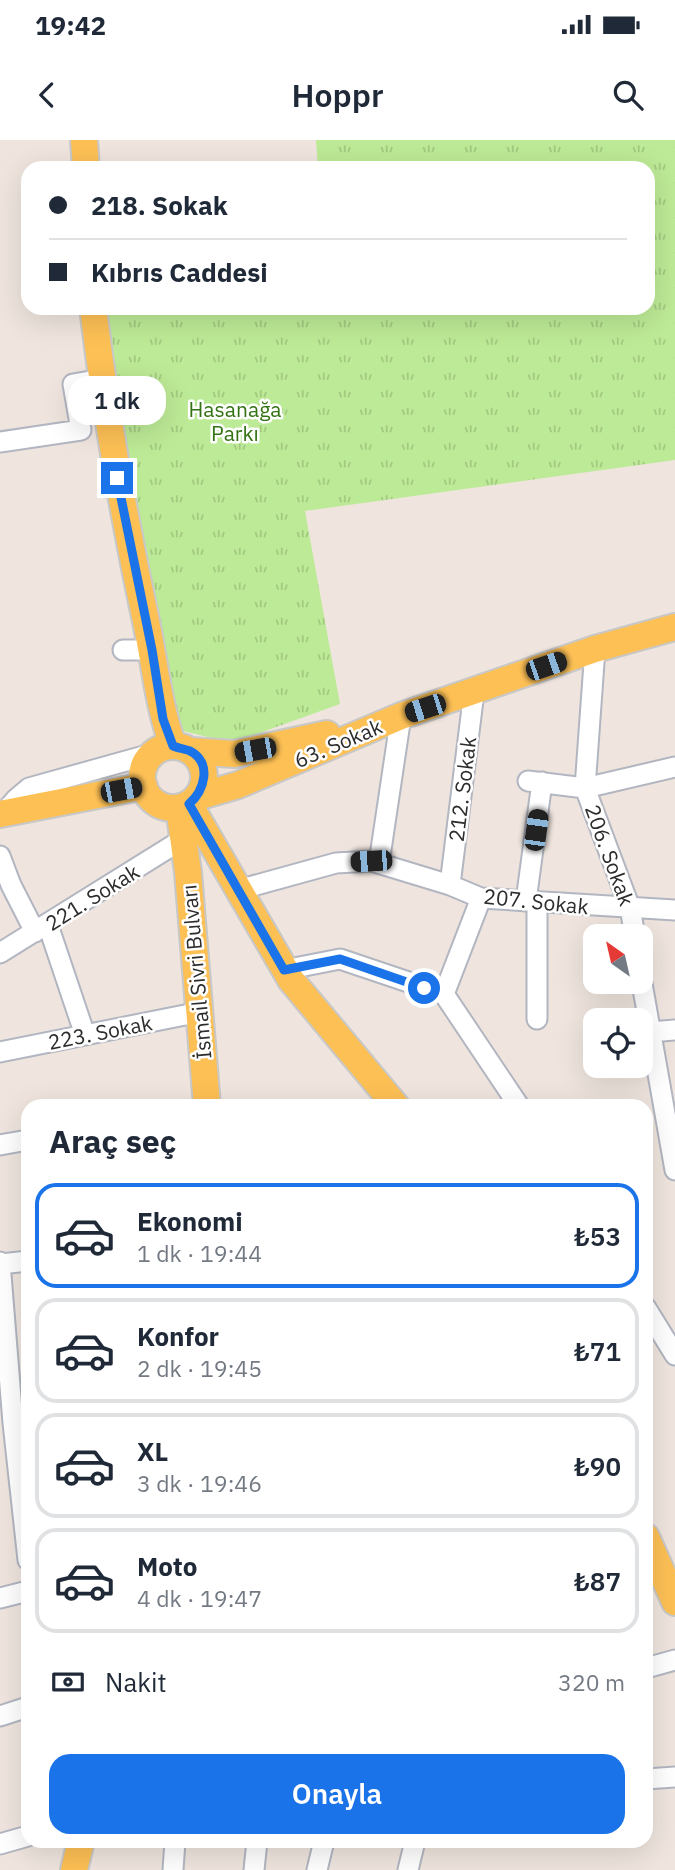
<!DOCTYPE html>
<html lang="tr">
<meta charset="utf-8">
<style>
:root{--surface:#fff;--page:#f2f2f3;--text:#1f2937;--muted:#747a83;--line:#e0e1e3;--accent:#1a73e8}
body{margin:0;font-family:"IBM Plex Sans",sans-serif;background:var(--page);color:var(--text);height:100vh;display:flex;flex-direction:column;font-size:26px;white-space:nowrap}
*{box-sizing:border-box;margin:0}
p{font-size:23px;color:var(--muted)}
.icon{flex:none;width:38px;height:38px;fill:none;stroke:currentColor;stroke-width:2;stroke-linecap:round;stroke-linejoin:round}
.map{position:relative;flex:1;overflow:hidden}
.sheet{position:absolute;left:21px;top:959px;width:632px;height:749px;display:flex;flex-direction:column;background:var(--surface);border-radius:21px;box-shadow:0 7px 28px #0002}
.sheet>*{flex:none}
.banner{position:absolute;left:21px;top:21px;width:634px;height:154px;border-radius:21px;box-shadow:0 7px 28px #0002;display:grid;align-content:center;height:154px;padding:0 28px;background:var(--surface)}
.needle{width:46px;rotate:326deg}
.controls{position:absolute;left:583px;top:784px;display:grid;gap:14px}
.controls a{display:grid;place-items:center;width:70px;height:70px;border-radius:14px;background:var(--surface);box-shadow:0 7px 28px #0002;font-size:35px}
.end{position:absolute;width:32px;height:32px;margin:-16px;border:9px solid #1a73e8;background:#fff;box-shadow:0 0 0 4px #fff}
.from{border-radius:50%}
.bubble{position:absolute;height:49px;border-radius:21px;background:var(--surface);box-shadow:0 7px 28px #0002;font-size:23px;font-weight:600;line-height:49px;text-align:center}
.car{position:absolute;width:21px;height:42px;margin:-21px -10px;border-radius:9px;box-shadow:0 0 5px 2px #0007;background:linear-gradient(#222 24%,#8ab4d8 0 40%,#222 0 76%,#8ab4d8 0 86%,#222 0)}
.banner b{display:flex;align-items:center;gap:24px;height:66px;font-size:26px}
.banner b+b{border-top:2px solid var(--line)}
.banner i{width:18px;height:18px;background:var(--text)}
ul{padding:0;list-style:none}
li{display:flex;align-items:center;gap:21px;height:105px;margin:0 14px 10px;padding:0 14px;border:4px solid var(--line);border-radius:21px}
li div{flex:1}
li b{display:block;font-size:26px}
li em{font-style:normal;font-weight:600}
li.selected{border-color:var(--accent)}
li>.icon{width:63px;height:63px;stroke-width:1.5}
h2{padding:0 28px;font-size:32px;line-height:84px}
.pay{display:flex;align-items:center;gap:18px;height:77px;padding:0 28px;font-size:26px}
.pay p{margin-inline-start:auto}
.button{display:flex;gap:14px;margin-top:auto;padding:14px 28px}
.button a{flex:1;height:80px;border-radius:21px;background:var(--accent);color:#fff;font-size:28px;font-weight:600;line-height:80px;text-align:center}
.status{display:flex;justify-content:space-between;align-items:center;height:49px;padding:0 35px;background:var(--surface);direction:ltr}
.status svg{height:19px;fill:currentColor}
header{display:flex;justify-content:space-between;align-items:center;height:91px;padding:0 28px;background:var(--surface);font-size:32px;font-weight:600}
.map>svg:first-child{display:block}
.park{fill:url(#park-tufts)}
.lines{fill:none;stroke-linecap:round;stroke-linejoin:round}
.minor-casing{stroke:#b2b6c1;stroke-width:23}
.major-casing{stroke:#c8c8c8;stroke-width:30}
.minor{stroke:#fff;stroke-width:19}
.major{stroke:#fdc055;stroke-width:26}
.route{stroke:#1a73e8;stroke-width:9}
.labels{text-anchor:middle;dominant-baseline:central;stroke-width:5;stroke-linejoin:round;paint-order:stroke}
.park-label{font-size:21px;fill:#347214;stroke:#fff}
.street-label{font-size:21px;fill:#2c2c2c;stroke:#fff}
</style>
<div class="status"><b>19:42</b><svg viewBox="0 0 49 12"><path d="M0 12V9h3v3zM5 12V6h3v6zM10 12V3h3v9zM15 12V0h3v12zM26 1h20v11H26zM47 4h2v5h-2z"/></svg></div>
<header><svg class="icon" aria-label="back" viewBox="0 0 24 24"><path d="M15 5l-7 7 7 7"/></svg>Hoppr<svg class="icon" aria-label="search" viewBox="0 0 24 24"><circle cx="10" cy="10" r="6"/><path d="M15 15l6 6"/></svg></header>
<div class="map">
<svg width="675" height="1730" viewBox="0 0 675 1730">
<defs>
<pattern id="park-tufts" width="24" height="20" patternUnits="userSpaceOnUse" patternTransform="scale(1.75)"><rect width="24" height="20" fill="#bdea96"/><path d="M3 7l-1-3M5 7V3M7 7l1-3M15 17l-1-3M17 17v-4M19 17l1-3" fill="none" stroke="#a3c981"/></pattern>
</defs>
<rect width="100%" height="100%" fill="#efe5de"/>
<path class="park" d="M 316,0 L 675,0 L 675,320 L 305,371 L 340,564 L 232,603 L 183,591 L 170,569 L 103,168 L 648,168 L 648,28 L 318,28 Z"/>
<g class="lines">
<g class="minor-casing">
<path id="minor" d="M 0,302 L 81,290 L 73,244 L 102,239
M 595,509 L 585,648 L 630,768 L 635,796
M 123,510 L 152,510
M 528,641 L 585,648 L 675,627
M 4,673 L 16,659 L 29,648 L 151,614
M 0,716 L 11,745 L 35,792
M 379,723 L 401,576
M 450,745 L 474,552
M 238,750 L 336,723 L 371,721 L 450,745 L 481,758 L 675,770
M 526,761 L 542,642
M 48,785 L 85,895
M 0,813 L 183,699
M 284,830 L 340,819 L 444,854 L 519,966
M 640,832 L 675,1030
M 444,854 L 481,758
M 537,879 L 537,762
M 650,892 L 675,890
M 0,912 L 200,872
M 0,1005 L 28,1000
M 0,1122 L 13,1283 L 28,1420
M 0,1124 L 28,1121
M 646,1168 L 675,1215
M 0,1458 L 28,1451
M 646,1528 L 675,1520
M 0,1576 L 28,1567
M 646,1639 L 675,1637
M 0,1704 L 28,1696
M 173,1730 L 175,1701
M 254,1730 L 257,1701
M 317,1730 L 324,1701
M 408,1730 L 415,1701"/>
</g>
<g class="major-casing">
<path id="major" d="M 84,0 L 86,28
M 93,168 C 106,276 124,379 147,486 C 155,526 159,567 173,606
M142 637a31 31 0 1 1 62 0a31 31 0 1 1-62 0Z
M 191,611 L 234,614 L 327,594
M 197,657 L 238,645 L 401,576 L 595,509 L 675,487
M 189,664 L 291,840 L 396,966
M 179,668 L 188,732 L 207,966
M 0,674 L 144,646
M 646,1397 L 675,1462
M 74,1730 L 81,1701"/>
</g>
<use href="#minor" class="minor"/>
<use href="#major" class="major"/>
</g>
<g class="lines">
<path class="route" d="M 117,338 L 152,510 L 163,579 L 173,606 C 178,608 185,609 190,611 C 213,623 204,651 189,664 L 284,830 L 340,819 L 424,848"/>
</g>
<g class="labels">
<g class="park-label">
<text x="235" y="269">Hasanağa<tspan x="235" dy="24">Parkı</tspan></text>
</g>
<g class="street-label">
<text transform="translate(338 603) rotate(-23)">63. Sokak</text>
<text transform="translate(462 649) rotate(-83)">212. Sokak</text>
<text transform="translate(610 715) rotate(70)">206. Sokak</text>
<text transform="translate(92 757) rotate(-32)">221. Sokak</text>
<text transform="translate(536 761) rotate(6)">207. Sokak</text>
<text transform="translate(196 832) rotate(-95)">İsmail Sivri Bulvarı</text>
<text transform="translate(100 892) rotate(-11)">223. Sokak</text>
</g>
</g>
</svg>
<div class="controls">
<a><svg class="needle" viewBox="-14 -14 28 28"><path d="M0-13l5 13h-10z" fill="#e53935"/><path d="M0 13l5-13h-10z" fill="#747a83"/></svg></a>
<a><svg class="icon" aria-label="locate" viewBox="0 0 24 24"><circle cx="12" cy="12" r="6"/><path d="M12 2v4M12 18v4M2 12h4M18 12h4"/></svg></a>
</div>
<i class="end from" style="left:424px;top:848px"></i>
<i class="end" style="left:117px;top:338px"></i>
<div class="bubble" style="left:68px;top:236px;width:98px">1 dk</div>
<i class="car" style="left:546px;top:526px;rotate:71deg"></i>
<i class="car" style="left:425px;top:568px;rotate:252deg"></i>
<i class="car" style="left:255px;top:610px;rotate:260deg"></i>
<i class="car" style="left:121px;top:650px;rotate:79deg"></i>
<i class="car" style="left:536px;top:690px;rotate:8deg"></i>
<i class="car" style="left:371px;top:721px;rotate:267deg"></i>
<div class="banner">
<b><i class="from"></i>218. Sokak</b>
<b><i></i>Kıbrıs Caddesi</b>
</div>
<section class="sheet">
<h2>Araç seç</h2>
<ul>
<li class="selected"><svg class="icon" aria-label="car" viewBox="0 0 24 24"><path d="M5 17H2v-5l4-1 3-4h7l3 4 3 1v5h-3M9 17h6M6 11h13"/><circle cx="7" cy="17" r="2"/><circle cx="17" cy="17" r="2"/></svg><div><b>Ekonomi</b><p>1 dk · 19:44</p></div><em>₺53</em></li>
<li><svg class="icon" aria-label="car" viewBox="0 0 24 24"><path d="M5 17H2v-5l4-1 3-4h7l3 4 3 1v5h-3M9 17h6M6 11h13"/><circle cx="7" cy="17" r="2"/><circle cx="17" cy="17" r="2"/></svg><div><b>Konfor</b><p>2 dk · 19:45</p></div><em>₺71</em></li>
<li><svg class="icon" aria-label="car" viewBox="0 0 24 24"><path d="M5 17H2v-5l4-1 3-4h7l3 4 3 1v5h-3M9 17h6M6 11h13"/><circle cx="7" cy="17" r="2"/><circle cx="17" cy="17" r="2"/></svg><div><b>XL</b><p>3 dk · 19:46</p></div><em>₺90</em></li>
<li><svg class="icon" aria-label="car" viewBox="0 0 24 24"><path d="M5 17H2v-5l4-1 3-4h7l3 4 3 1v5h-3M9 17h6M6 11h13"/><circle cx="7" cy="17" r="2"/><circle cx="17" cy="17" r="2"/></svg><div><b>Moto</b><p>4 dk · 19:47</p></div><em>₺87</em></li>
</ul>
<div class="pay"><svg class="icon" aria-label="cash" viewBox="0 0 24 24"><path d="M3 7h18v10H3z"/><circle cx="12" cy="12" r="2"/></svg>Nakit<p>320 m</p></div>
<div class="button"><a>Onayla</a></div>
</section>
</div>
